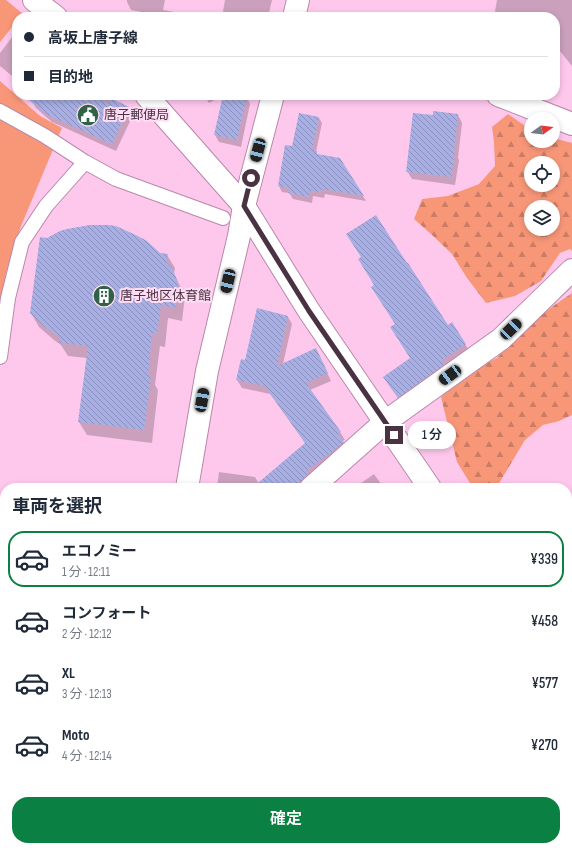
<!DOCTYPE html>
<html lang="ja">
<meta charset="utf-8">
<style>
:root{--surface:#fff;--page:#f6f6f7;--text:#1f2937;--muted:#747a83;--line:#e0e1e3;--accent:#0b8043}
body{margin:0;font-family:"Sofia Sans Condensed","Noto Sans JP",sans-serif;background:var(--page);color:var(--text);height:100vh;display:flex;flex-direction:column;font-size:15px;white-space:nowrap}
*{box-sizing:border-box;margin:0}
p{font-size:13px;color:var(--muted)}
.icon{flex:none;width:22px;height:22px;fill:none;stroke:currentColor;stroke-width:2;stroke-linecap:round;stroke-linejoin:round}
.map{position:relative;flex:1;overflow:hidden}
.details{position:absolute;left:0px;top:483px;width:572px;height:368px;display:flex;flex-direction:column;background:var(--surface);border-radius:16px 16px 0 0;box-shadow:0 2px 6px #0003}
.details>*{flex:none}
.hud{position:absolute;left:12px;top:12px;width:548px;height:88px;border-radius:16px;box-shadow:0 2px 6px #0003;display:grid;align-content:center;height:88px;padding:0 12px;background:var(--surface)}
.needle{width:26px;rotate:75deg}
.tools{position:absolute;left:524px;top:112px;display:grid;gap:8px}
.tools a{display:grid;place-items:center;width:36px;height:36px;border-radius:50%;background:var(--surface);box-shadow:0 2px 6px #0003;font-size:20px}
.end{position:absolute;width:18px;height:18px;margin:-9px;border:5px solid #493342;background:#fff;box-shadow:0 0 0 2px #fff}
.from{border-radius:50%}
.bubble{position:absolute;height:28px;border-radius:14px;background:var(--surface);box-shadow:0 2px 6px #0003;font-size:13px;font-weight:600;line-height:28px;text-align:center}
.car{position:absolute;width:12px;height:24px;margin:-12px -6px;border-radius:5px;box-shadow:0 0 3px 1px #0007;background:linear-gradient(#222 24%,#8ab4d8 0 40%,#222 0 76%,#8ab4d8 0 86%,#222 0)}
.hud b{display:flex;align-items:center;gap:14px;height:38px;font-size:15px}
.hud b+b{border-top:1px solid var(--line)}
.hud i{width:10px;height:10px;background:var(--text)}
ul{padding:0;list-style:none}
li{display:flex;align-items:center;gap:12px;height:56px;margin:0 8px 6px;padding:0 4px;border:2px solid transparent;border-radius:16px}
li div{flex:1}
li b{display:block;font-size:15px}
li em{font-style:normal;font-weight:600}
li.active{border-color:var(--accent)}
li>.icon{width:36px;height:36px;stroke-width:1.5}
h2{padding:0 12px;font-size:18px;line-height:48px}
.cta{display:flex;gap:8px;margin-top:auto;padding:8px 12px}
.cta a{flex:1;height:46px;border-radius:16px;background:var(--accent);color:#fff;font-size:16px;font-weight:600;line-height:46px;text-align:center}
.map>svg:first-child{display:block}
.forest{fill:url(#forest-firs);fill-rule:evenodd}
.green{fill:#f89778}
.shadow{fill:#0003}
.building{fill:url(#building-back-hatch)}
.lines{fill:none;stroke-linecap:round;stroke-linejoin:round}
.service-casing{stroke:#ba87aa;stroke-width:16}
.minor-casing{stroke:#ba87aa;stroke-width:24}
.tertiary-casing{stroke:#ba87aa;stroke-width:24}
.secondary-casing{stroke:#ba87aa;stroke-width:24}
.service{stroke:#fff;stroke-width:14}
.minor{stroke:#fff;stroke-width:22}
.tertiary{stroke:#fff;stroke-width:22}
.secondary{stroke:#fff;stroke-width:22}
.route{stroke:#493342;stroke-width:5}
.labels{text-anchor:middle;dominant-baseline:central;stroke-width:4;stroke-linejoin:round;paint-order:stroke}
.poi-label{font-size:13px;fill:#493342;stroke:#feddf4;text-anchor:start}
</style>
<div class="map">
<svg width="572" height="851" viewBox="0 0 572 851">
<defs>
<pattern id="forest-firs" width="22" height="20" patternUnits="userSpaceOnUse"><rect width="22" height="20" fill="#f89778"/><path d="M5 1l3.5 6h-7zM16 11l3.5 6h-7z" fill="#cb7c64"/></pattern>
<pattern id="building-back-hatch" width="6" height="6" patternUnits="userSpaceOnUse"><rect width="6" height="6" fill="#a7afe5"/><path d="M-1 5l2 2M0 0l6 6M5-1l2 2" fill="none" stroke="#8a8fbb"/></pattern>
</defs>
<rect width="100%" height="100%" fill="#fec8ed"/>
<path class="forest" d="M 508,114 L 531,130 L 531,141 L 553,141 L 553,138 L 572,143 L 572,251 L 570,249 L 560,253 L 541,281 L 515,296 L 486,303 L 467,278 L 452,254 L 431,234 L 414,219 L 422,199 L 448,196 L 479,184 L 495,166 L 494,142 L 492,127 ZM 531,163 L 553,163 L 553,185 L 531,185 ZM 531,207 L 553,207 L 553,229 L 531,229 Z
M 572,293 L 572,415 L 559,421 L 543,425 L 525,440 L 498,485 L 484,488 L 473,488 L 457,462 L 441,397 L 464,374 L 497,358 L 526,327 L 556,304 Z"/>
<path class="green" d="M 0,0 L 6,0 L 23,14 L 20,17 L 17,17 L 17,21 L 0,42 Z
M 0,81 L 40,116 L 62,128 L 21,226 L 6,273 L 0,311 Z"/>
<path class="shadow" d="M 127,0 L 165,0 L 163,10 L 203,17 L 162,17 L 162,16 L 131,10 L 127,2 Z
M 225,0 L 272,0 L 268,17 L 222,17 Z
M 497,0 L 572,0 L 572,66 L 555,45 L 555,47 L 555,17 L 494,17 Z
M 16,32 L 17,33 L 17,80 L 0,66 L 0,53 Z
M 36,95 L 108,95 L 106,97 L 128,107 L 133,115 L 116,151 L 52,122 L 36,108 L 32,101 Z
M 204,95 L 224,95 L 209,103 Z
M 224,95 L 246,95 L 250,104 L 241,147 L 219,142 L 215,135 Z
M 536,95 L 547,95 L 546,97 Z
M 458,115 L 462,123 L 458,158 L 459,160 L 455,185 L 412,179 L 407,171 L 434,116 Z
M 319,118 L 322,123 L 316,152 L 318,155 L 340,159 L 366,201 L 325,194 L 324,198 L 313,196 L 312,203 L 293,199 L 289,193 L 282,192 L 279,186 L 292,147 Z
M 160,254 L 167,255 L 175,268 L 174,274 L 185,296 L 182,321 L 168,318 L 165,347 L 160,346 L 155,385 L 158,390 L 152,443 L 87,435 L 79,422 L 87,358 L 68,356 L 61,345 L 54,340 L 39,327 L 31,313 Z
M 288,317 L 292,324 L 283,364 L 320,357 L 331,381 L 310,390 L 340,432 L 345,440 L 342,441 L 348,450 L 306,488 L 217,488 L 219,472 L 255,477 L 259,484 L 306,444 L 270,394 L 242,388 L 237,380 L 246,361 Z
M 448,326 L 465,344 L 470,352 L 403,405 L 389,385 Z
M 374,474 L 384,488 L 354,488 Z
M 572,507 L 572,516 L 569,509 Z
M 0,681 L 5,681 L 5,721 L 0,721 L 0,723 Z
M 0,768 L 4,775 L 4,782 L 5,782 L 5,828 L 3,826 L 0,825 Z
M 325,846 L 351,846 L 350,851 L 327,851 Z"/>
<path class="building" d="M 23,95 L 91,95 L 108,103 L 111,98 L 129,107 L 112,144 L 46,114 Z
M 223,95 L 247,95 L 237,140 L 214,135 Z
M 433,111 L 458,114 L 454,151 L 455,151 L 451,177 L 406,172 L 413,113 L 433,115 Z
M 299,113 L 319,117 L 312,150 L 317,151 L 317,154 L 340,158 L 364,196 L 322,189 L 321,192 L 310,191 L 309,197 L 288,193 L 289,188 L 278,186 L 285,145 L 292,146 Z
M 376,215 L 407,263 L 408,263 L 448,325 L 452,322 L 466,344 L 442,360 L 445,364 L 398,398 L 383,377 L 410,358 L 390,327 L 395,324 L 371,287 L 374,285 L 358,259 L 361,257 L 346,234 Z
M 90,225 L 108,225 L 116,226 L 138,236 L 147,241 L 160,253 L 168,254 L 166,262 L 172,268 L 178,282 L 175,308 L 161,305 L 157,334 L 152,333 L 148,376 L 151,376 L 144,430 L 78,422 L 88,346 L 59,343 L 60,337 L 45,327 L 30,313 L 40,237 L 47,238 L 60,231 L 67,229 Z
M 257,308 L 288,316 L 277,366 L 316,348 L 328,373 L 306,383 L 341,432 L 338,434 L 344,442 L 332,452 L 306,471 L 308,474 L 303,479 L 299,484 L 299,488 L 252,488 L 305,443 L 265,386 L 236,380 L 241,359 L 245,360 Z"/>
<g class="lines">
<g class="service-casing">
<path id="service" d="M 0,111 L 45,136 L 85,162 L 116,179 L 223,218
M 0,357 L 8,298 L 22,242 L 46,206 L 85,162"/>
</g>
<g class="minor-casing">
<path id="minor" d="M 498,95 L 572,124
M 311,488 L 385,422 L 501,339 L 572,270
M 567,595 L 572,592
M 0,838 L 5,839
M 115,846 L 121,846 L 134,851"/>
</g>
<g class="tertiary-casing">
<path id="tertiary" d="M 34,0 L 56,17
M 146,95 L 244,206 L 309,311 L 430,488
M 567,664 L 572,668"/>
</g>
<g class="secondary-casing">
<path id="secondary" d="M 294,17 L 298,0
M 187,488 L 207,371 L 239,236 L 244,206 L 273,95
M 141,851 L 141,846"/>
</g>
<use href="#service" class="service"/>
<use href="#minor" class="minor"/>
<use href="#tertiary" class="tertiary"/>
<use href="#secondary" class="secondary"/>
</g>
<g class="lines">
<path class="route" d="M 251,178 L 244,206 L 309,311 L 394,435"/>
</g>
<defs>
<g id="civic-disc" transform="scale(1.15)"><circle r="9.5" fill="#2f6247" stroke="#feddf4"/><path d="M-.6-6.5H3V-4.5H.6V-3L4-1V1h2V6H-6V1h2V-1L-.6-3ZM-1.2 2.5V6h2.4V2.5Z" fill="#fff"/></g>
<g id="building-disc" transform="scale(1.15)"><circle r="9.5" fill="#2f6247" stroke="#feddf4"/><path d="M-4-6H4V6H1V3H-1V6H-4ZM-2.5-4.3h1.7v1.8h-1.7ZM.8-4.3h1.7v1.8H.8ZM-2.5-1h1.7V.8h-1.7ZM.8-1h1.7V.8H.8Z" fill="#fff"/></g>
</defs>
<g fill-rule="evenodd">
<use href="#civic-disc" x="88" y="115"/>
<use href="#building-disc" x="104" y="296"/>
</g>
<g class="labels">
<g class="poi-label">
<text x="104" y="115">唐子郵便局</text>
<text x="120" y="296">唐子地区体育館</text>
</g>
</g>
</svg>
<div class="tools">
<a><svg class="needle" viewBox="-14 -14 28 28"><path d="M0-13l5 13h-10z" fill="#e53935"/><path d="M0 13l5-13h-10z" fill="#747a83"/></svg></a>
<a><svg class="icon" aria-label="locate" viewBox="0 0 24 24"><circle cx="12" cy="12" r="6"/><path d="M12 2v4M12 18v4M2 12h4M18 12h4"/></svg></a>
<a><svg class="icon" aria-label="layers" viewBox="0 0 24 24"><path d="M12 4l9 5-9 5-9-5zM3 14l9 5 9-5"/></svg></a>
</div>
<i class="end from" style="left:251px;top:178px"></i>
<i class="end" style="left:394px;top:435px"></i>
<div class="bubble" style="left:408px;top:421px;width:48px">1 分</div>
<i class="car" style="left:258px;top:150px;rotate:195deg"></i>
<i class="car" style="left:228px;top:281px;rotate:193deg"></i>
<i class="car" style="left:511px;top:329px;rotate:46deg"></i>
<i class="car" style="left:450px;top:375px;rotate:234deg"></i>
<i class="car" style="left:202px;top:400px;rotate:10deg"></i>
<div class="hud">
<b><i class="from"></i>高坂上唐子線</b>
<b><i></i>目的地</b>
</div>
<section class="details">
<h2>車両を選択</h2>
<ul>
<li class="active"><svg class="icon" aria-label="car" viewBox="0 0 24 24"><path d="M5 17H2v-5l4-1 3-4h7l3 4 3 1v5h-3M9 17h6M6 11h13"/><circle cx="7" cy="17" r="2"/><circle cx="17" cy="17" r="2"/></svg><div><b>エコノミー</b><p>1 分 · 12:11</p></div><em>¥339</em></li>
<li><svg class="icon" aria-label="car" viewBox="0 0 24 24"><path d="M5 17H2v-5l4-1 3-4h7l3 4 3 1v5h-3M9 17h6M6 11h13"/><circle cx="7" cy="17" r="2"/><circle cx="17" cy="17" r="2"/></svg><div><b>コンフォート</b><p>2 分 · 12:12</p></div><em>¥458</em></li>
<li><svg class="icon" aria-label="car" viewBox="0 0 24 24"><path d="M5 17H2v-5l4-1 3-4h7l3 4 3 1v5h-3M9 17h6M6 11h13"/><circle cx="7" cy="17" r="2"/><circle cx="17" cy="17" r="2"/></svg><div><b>XL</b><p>3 分 · 12:13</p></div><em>¥577</em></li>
<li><svg class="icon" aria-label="car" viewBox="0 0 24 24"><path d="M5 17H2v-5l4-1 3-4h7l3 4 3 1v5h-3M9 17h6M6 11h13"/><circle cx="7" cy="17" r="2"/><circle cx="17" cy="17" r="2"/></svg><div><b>Moto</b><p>4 分 · 12:14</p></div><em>¥270</em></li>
</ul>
<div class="cta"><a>確定</a></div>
</section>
</div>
